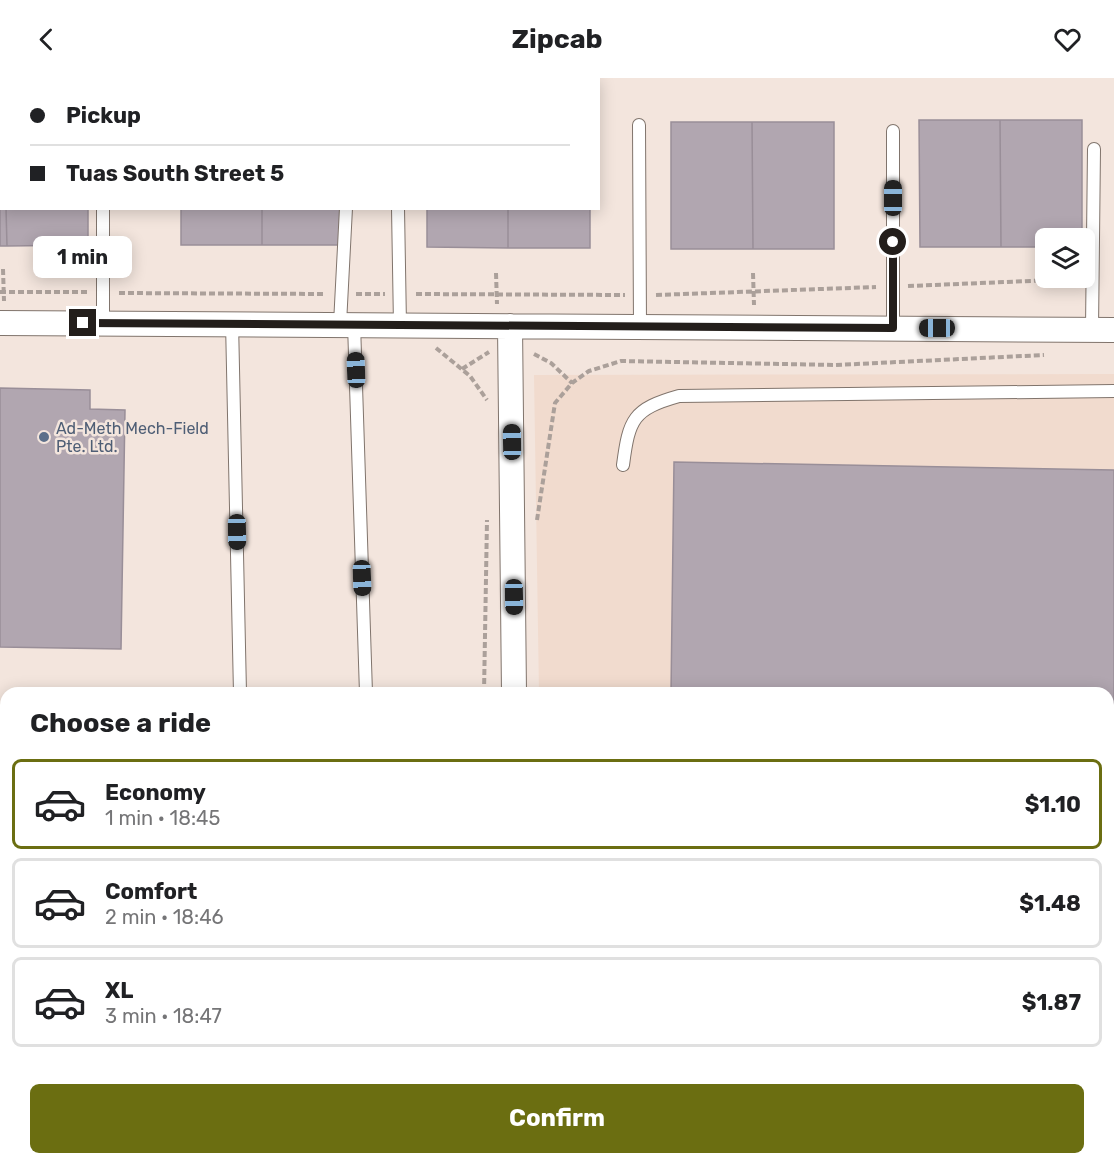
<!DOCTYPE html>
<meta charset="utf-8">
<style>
:root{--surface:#fff;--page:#f2f2f2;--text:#202124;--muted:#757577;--line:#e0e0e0;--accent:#6b6e11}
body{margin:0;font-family:Rubik,sans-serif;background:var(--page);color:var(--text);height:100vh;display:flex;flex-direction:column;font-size:22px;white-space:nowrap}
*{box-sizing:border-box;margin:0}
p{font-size:20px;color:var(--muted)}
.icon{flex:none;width:33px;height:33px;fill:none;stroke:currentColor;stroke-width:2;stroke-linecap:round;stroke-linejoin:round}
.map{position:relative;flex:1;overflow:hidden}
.sheet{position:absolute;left:0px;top:609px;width:1114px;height:478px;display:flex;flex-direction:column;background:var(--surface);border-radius:18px 18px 0 0;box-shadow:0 3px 15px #0003}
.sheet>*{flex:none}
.guide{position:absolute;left:0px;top:0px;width:600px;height:132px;box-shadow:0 3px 15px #0003;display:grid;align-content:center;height:132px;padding:0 30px;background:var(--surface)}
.fabs{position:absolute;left:1035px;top:150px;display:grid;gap:12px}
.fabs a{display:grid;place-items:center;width:60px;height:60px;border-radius:9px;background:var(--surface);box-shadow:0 3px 15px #0003;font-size:30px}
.end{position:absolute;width:27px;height:27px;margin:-14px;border:8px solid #231e1b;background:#fff;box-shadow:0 0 0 3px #fff}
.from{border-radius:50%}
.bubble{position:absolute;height:42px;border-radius:9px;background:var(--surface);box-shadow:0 3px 15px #0003;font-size:20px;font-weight:700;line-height:42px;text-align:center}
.car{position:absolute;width:18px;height:36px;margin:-18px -9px;border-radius:8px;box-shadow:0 0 4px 2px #0007;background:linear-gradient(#222 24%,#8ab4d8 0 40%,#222 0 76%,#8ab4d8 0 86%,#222 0)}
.guide b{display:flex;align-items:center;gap:21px;height:57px;font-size:22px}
.guide b+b{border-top:2px solid var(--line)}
.guide i{width:15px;height:15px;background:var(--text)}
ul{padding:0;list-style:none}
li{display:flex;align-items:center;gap:18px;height:90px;margin:0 12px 9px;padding:0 18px;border:3px solid var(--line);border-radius:9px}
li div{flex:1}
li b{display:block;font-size:22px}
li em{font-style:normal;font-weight:700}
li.selected{border-color:var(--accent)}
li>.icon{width:54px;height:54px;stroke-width:1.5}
h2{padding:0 30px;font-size:27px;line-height:72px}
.cta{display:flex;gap:12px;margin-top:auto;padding:12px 30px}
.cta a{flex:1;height:69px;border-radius:9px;background:var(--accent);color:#fff;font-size:24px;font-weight:700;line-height:69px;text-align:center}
header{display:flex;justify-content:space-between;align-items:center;height:78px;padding:0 30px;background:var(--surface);font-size:27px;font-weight:700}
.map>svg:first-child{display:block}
.built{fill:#f1dbce}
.building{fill:#b1a6b0;stroke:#998e98;stroke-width:1.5}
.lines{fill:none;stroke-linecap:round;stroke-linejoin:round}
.lane-casing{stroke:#80746c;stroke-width:14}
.street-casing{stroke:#80746c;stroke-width:26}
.primary-casing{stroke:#80746c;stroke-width:35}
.path{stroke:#aba09a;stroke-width:4;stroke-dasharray:6 3;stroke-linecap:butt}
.lane{stroke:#fff;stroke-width:12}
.street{stroke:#fff;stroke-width:24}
.primary{stroke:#fff;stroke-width:33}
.route{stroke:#231e1b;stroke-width:8}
.service-dot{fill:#5c6f8a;stroke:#f3e5dd;stroke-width:2}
.labels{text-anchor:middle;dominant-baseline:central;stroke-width:5;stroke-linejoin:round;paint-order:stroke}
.service-label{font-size:16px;fill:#4e5e75;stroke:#f3e5dd;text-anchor:start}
</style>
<header><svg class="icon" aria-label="back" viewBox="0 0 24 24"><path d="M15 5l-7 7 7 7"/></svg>Zipcab<svg class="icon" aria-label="heart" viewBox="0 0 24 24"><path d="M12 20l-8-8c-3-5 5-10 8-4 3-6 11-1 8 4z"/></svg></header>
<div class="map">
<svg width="1114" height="1087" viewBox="0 0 1114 1087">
<rect width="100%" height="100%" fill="#f3e5dd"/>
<path class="built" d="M 1114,296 L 1114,915 L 1109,916 L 1108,615 L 539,615 L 534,297 Z
M 1114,1072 L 1114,1087 L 991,1087 L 1048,1082 L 1108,1082 L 1109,1074 Z"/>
<path class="building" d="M 0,41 L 2,130 L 6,130 L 7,168 L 0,168 Z
M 919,42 L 1000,42 L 1001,169 L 920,169 Z
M 1000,42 L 1082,42 L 1082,160 L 1046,160 L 1046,169 L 1001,169 Z
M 671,44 L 752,44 L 753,171 L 671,171 Z
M 752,44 L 834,44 L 834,171 L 753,171 Z
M 6,130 L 88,130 L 88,167 L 7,168 Z
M 181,130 L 262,130 L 262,167 L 181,167 Z
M 262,130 L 343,130 L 343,167 L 262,167 Z
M 427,130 L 508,130 L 508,170 L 427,169 Z
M 508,130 L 590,130 L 590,170 L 508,170 Z
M 0,310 L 90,312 L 90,331 L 125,332 L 121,571 L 0,569 Z
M 674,384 L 1114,392 L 1114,708 L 1108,708 L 1108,615 L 671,615 Z"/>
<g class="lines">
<g class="lane-casing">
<path id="lane" d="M 639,47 L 640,249
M 103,130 L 103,245
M 398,130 L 400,247
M 232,244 L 240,615
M 340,246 L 346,130
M 354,246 L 366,615
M 893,250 L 893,53
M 1092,251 L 1094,71
M 623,387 C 629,341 633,331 679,318 L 1114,313
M 1108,790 L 1114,790
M 151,1082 L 151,1087"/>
</g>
<g class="street-casing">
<path id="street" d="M 0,245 L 1114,252
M 510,248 L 514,615"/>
</g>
<g class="primary-casing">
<path id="primary" d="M 1108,965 L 1114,963
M 1108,1015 L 1114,1013
M 0,1023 L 6,1023
M 0,1081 L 6,1081
M 289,1082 L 624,1087
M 675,1087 L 715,1082"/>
</g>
<path class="path" d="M 3,191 L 4,223
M 496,195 L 497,226
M 753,195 L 754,227
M 908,208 L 1077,201
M 0,214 L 88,214
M 119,215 L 325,216
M 356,216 L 385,216
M 416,216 L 625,217
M 656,217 L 876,209
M 436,270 L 470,298 L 487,322
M 534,276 L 551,285 L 572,305
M 462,291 L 489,274
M 537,442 L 555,325 L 572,305 L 589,293 L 621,283 L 836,287 L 1044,277
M 484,615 L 487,442
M 1108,930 L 1114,928
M 1108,1073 L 1114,1072
M 1054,1087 L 1076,1082"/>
<use href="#lane" class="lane"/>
<use href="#street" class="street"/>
<use href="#primary" class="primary"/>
</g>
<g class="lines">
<path class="route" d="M 83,245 L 893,250 L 893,164"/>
</g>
<circle class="service-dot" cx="44" cy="359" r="6"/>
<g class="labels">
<g class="service-label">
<text x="56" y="350">Ad-Meth Mech-Field<tspan x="56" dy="18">Pte. Ltd.</tspan></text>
</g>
</g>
</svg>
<div class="fabs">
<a><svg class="icon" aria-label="layers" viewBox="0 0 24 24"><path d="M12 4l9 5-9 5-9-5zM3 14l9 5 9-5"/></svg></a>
</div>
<i class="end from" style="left:893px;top:164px"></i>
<i class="end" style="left:83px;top:245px"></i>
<div class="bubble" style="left:33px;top:158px;width:99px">1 min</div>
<i class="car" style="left:893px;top:120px;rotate:0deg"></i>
<i class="car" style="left:937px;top:250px;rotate:270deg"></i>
<i class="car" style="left:356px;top:292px;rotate:358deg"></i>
<i class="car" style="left:512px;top:364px;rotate:359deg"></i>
<i class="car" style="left:237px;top:454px;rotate:179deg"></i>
<i class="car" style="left:362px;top:500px;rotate:178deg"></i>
<i class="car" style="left:514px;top:519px;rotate:179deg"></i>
<div class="guide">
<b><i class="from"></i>Pickup</b>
<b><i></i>Tuas South Street 5</b>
</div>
<section class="sheet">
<h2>Choose a ride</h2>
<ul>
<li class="selected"><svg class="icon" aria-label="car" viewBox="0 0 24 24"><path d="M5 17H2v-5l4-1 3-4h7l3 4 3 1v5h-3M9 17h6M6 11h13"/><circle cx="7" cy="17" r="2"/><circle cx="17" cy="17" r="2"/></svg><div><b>Economy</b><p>1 min · 18:45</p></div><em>$1.10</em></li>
<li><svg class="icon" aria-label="car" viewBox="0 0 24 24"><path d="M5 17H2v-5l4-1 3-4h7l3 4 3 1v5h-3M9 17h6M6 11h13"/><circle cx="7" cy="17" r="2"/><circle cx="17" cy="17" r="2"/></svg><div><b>Comfort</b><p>2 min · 18:46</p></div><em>$1.48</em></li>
<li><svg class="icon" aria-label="car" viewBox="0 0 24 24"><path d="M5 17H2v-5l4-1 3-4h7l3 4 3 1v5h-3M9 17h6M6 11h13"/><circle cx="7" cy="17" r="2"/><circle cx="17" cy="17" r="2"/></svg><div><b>XL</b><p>3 min · 18:47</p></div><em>$1.87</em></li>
</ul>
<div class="cta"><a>Confirm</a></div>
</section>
</div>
